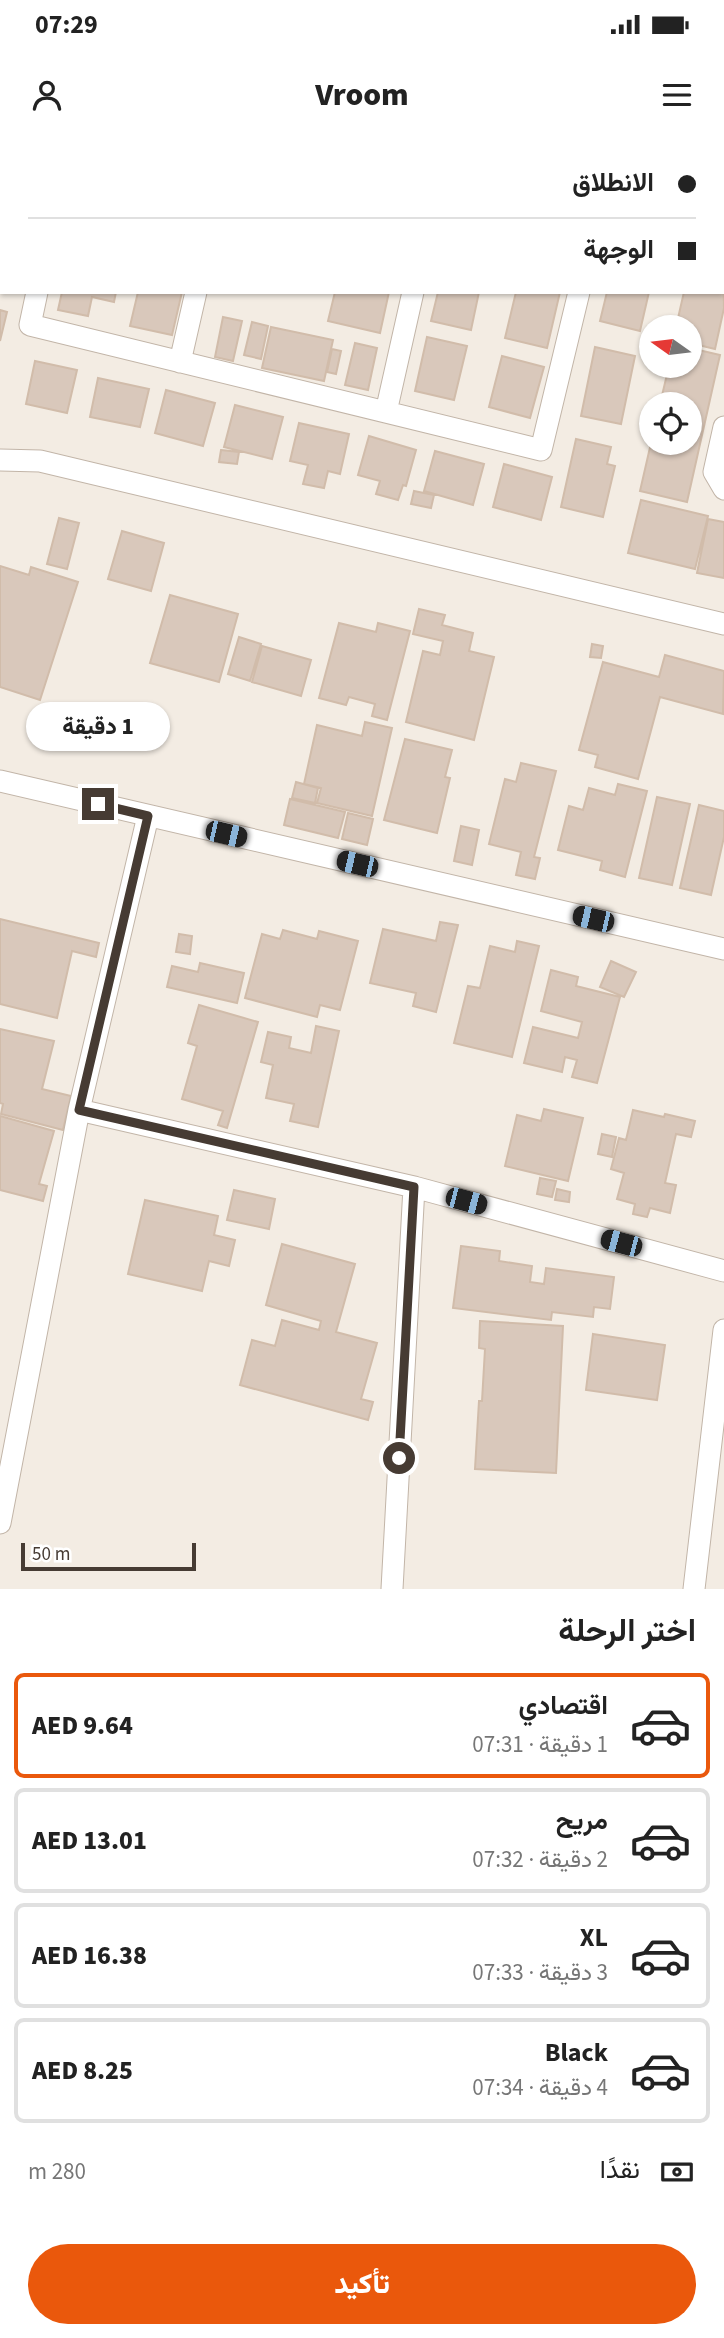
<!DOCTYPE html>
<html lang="ar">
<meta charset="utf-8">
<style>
:root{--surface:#fff;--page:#f2f2f2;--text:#222;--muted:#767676;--line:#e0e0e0;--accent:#ea580c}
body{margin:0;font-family:"Source Sans 3",Vazirmatn,sans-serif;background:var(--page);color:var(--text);direction:rtl;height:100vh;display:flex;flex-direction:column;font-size:26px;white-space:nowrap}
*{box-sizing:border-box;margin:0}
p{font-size:23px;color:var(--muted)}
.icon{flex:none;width:38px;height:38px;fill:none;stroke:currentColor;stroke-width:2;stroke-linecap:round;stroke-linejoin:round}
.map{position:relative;height:1449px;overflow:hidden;direction:ltr}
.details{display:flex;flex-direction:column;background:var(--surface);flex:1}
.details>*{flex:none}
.banner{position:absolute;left:0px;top:0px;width:724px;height:154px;box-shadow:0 2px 5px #0004;direction:rtl;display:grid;align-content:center;height:154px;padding:0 28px;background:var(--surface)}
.needle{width:46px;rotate:284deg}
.tools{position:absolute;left:639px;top:175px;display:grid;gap:14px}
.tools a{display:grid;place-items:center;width:63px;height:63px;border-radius:50%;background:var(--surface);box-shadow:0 2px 5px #0004;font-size:35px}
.scale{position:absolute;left:21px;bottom:18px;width:175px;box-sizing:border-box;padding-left:7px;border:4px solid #463b33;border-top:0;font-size:19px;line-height:24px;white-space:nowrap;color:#463b33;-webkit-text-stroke:5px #fff;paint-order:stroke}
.end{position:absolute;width:32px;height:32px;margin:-16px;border:9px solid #463b33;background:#fff;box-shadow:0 0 0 4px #fff}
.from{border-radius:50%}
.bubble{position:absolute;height:49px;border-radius:24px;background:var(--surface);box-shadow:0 2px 5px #0004;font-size:23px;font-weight:800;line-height:49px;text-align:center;direction:rtl}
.car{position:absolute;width:21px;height:42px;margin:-21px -10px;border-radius:9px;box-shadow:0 0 5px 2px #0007;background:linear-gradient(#222 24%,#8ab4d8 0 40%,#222 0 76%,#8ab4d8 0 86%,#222 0)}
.banner b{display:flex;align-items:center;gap:24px;height:66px;font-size:26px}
.banner b+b{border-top:2px solid var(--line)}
.banner i{width:18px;height:18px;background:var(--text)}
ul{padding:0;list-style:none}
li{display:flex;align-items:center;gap:21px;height:105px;margin:0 14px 10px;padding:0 14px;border:4px solid var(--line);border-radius:10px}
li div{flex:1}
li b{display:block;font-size:26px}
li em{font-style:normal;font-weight:800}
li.active{border-color:var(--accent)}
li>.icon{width:63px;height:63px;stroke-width:1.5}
h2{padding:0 28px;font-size:32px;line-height:84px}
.pay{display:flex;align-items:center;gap:18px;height:77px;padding:0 28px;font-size:26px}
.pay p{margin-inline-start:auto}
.primary-button{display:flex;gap:14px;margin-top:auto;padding:14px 28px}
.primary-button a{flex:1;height:80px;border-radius:42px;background:var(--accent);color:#fff;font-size:28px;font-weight:800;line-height:80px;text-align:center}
.status{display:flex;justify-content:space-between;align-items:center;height:49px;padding:0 35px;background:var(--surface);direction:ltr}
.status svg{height:19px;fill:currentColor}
header{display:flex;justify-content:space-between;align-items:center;height:91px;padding:0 28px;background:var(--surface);font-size:32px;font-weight:800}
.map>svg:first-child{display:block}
.building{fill:#d9c8bb;stroke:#d1bcaa;stroke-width:2}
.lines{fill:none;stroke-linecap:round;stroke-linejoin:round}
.minor-casing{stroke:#c2b5a8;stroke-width:23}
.minor{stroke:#fff;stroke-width:21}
.route{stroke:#463b33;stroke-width:9}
</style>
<div class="status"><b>07:29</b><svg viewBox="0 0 49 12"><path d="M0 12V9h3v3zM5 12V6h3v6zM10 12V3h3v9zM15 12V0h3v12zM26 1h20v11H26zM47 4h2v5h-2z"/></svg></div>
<header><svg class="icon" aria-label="menu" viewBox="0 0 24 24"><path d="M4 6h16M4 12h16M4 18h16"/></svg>Vroom<svg class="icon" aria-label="person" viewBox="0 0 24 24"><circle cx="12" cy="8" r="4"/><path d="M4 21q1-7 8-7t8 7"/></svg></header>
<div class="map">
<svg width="724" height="1449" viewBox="0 0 724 1449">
<rect width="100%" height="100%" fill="#f3ece3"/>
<path class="building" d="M 0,0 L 15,2 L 2,2 L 2,21 Z
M 96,0 L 134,0 L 96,2 Z
M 172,0 L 202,0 L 210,2 L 171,2 Z
M 653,0 L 684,0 L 683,2 Z
M 720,0 L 724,0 L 724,54 L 723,2 Z
M 723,55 L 724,56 L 724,131 L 723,130 Z
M 0,73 L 2,73 L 2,151 L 0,150 Z
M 723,133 L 724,168 L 715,209 L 690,203 L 690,187 L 676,187 L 684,152 L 723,152 Z
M 62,152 L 116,152 L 114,162 L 92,157 L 88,176 L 58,170 Z
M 138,152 L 182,152 L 172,195 L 130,186 Z
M 335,152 L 389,152 L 380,193 L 328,181 Z
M 438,152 L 479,152 L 471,190 L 431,181 Z
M 516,152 L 560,152 L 547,208 L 505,198 Z
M 607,152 L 649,152 L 640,191 L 600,181 Z
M 0,170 L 7,172 L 0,201 Z
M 223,177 L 242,181 L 233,221 L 215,217 Z
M 252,182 L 268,186 L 261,219 L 244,215 Z
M 271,187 L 333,200 L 324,241 L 262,228 Z
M 427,197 L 467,206 L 454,260 L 415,251 Z
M 355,203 L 377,208 L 368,250 L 345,245 Z
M 595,207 L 635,216 L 621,284 L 581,276 Z
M 690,208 L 720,215 L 687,362 L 640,351 L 651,303 L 690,303 L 690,264 L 660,264 L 669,226 L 690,226 Z
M 332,209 L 341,211 L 336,234 L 327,232 Z
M 502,216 L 544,227 L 530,278 L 489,267 Z
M 35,221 L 77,230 L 67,273 L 26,264 Z
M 98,238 L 149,249 L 140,287 L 90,277 Z
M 166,250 L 215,263 L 203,306 L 155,293 Z
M 235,265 L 283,277 L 272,319 L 224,307 Z
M 299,283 L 349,294 L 340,334 L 328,331 L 324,348 L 303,344 L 308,325 L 290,321 Z
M 369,296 L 416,310 L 406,346 L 403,345 L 398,360 L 376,354 L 380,341 L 358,335 Z
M 576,299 L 611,307 L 607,324 L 615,326 L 603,377 L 561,367 Z
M 221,310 L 239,312 L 237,324 L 219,322 Z
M 435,311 L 484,324 L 473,365 L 424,351 Z
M 504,324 L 552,337 L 541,380 L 493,367 Z
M 414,351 L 434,355 L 431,368 L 411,364 Z
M 641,360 L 708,376 L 695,429 L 628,413 Z
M 59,378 L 79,383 L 67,429 L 47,424 Z
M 708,379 L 724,382 L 724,438 L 697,433 Z
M 122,391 L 164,403 L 151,451 L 108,439 Z
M 0,426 L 29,435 L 31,427 L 78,442 L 40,560 L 0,547 Z
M 170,455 L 238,474 L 219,542 L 150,523 Z
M 419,469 L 445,475 L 442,485 L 473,493 L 469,511 L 494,517 L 474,600 L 406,582 L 423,511 L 440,515 L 443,501 L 413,494 Z
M 339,483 L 376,492 L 378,483 L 410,491 L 387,580 L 372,576 L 375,564 L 349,557 L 346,565 L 319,558 Z
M 239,497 L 261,504 L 250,541 L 228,534 Z
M 592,504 L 603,506 L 601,518 L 590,517 Z
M 262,506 L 311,520 L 301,556 L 252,542 Z
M 665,515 L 724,531 L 723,574 L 660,557 L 638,639 L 595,627 L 598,615 L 579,610 L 603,522 L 659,537 Z
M 365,582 L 392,588 L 372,676 L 317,663 L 321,648 L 304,644 L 317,585 L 362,596 Z
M 405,599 L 452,610 L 445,637 L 450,638 L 437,693 L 384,680 Z
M 521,623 L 556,631 L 534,717 L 540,718 L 535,739 L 516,735 L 521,712 L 489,704 L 505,639 L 516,642 Z
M 296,642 L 318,648 L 315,663 L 292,658 Z
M 618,644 L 647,651 L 625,737 L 600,730 L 602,721 L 558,710 L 569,666 L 583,670 L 589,648 L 615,655 Z
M 657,657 L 690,664 L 672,745 L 639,738 Z
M 290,659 L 345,672 L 338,698 L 284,685 Z
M 699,665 L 724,671 L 724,697 L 711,755 L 680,748 Z
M 348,673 L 373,679 L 367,705 L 342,699 Z
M 461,686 L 479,690 L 472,725 L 454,721 Z
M 0,779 L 99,803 L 96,817 L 72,811 L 57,878 L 0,864 Z
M 440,782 L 458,785 L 436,872 L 413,866 L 416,853 L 370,843 L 383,789 L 436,801 Z
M 283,790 L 317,799 L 319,791 L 358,801 L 340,870 L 320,865 L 317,877 L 245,858 L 262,794 L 280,799 Z
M 179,794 L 192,796 L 190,814 L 176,812 Z
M 517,801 L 539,806 L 512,917 L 454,903 L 468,846 L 480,848 L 490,806 L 515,812 Z
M 611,821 L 636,832 L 624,857 L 600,847 Z
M 200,823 L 244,833 L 237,863 L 167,847 L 172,826 L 198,832 Z
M 551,830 L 578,837 L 576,846 L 620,857 L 597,943 L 572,937 L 577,920 L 565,917 L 562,932 L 524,923 L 533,887 L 578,898 L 582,882 L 541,871 Z
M 199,865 L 258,882 L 227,988 L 218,985 L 223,971 L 182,959 L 197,906 L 188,903 Z
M 316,886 L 339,891 L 318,987 L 290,981 L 294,964 L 266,958 L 273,925 L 261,922 L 268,892 L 291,897 L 289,908 L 311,913 Z
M 0,889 L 54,901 L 42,949 L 71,956 L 63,990 L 1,974 L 3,964 L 0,963 Z
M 544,969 L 583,978 L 568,1041 L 505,1026 L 517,975 L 541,981 Z
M 633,970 L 664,977 L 665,974 L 695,981 L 691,997 L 676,994 L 665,1043 L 676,1045 L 670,1073 L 650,1068 L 647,1077 L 633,1074 L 635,1064 L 617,1059 L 624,1033 L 611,1029 L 619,998 L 626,1000 Z
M 0,976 L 54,991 L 39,1044 L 47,1046 L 43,1061 L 0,1050 Z
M 602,994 L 616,997 L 612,1017 L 598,1014 Z
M 540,1038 L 556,1041 L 552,1057 L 537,1054 Z
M 557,1049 L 570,1052 L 569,1062 L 555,1060 Z
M 234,1050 L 275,1059 L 269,1089 L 227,1080 Z
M 145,1060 L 218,1076 L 214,1095 L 235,1100 L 229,1126 L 209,1121 L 202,1151 L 128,1134 Z
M 282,1104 L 355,1124 L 336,1192 L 377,1203 L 361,1259 L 373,1262 L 368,1280 L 240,1245 L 252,1200 L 275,1206 L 282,1180 L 319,1190 L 321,1181 L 266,1165 Z
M 461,1106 L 500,1111 L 499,1121 L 532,1126 L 530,1142 L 544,1144 L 546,1128 L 614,1137 L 610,1169 L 594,1167 L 593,1177 L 552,1172 L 551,1180 L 453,1168 Z
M 480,1181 L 563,1186 L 556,1333 L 475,1329 L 479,1261 L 482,1261 L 485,1209 L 479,1208 Z
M 593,1194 L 665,1205 L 657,1260 L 586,1250 Z"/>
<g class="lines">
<g class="minor-casing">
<path id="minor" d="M 70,2 L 71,0
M 232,2 L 232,0
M 447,2 L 447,0
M 614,2 L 615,0
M 37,152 L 30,185 L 541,310 L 579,152
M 180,222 L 196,152
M 386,272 L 413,152
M 724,287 L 714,332 L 724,349
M 0,320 L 40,321 L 724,484
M 0,641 L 724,809
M 79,970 L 414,1047 L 724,1131
M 0,1383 L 79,970 L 148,676
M 392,1449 L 414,1047
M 694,1449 L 724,1190"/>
</g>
<use href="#minor" class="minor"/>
</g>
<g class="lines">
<path class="route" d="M 98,664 L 148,676 L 79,970 L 414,1047 L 399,1318"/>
</g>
</svg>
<div class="tools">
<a><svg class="needle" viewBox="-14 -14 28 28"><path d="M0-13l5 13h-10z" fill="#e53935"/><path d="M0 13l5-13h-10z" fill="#767676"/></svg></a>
<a><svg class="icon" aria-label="locate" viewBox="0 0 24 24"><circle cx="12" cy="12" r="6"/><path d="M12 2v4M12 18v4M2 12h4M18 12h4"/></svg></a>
</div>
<div class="scale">50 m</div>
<i class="end from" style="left:399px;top:1318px"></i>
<i class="end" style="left:98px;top:664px"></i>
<div class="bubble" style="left:26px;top:562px;width:144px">1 دقيقة</div>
<i class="car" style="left:226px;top:694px;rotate:103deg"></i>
<i class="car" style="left:357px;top:724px;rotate:283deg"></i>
<i class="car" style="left:593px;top:779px;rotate:283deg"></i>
<i class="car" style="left:466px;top:1061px;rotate:105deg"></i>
<i class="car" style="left:621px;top:1103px;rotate:285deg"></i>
<div class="banner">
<b><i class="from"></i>الانطلاق</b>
<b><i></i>الوجهة</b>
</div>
</div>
<section class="details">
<h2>اختر الرحلة</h2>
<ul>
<li class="active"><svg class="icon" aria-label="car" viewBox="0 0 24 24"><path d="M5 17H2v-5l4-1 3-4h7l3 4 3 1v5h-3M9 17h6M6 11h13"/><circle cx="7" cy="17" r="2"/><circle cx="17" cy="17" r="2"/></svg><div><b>اقتصادي</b><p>1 دقيقة · 07:31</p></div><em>AED 9.64</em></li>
<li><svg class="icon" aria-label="car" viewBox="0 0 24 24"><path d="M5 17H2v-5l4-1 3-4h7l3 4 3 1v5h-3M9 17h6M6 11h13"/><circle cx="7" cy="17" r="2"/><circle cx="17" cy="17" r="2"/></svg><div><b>مريح</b><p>2 دقيقة · 07:32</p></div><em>AED 13.01</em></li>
<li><svg class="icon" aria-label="car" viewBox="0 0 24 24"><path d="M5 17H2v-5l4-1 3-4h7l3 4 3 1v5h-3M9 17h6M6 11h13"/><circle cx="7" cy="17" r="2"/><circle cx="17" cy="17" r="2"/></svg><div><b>XL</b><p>3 دقيقة · 07:33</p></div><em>AED 16.38</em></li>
<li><svg class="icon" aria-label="car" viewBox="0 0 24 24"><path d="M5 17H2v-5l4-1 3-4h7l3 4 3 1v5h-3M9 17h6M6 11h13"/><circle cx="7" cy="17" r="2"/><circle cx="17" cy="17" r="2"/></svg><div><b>Black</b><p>4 دقيقة · 07:34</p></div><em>AED 8.25</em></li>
</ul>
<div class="pay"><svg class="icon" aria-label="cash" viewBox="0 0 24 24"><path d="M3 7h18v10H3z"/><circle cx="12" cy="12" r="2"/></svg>نقدًا<p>280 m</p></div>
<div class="primary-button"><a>تأكيد</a></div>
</section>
